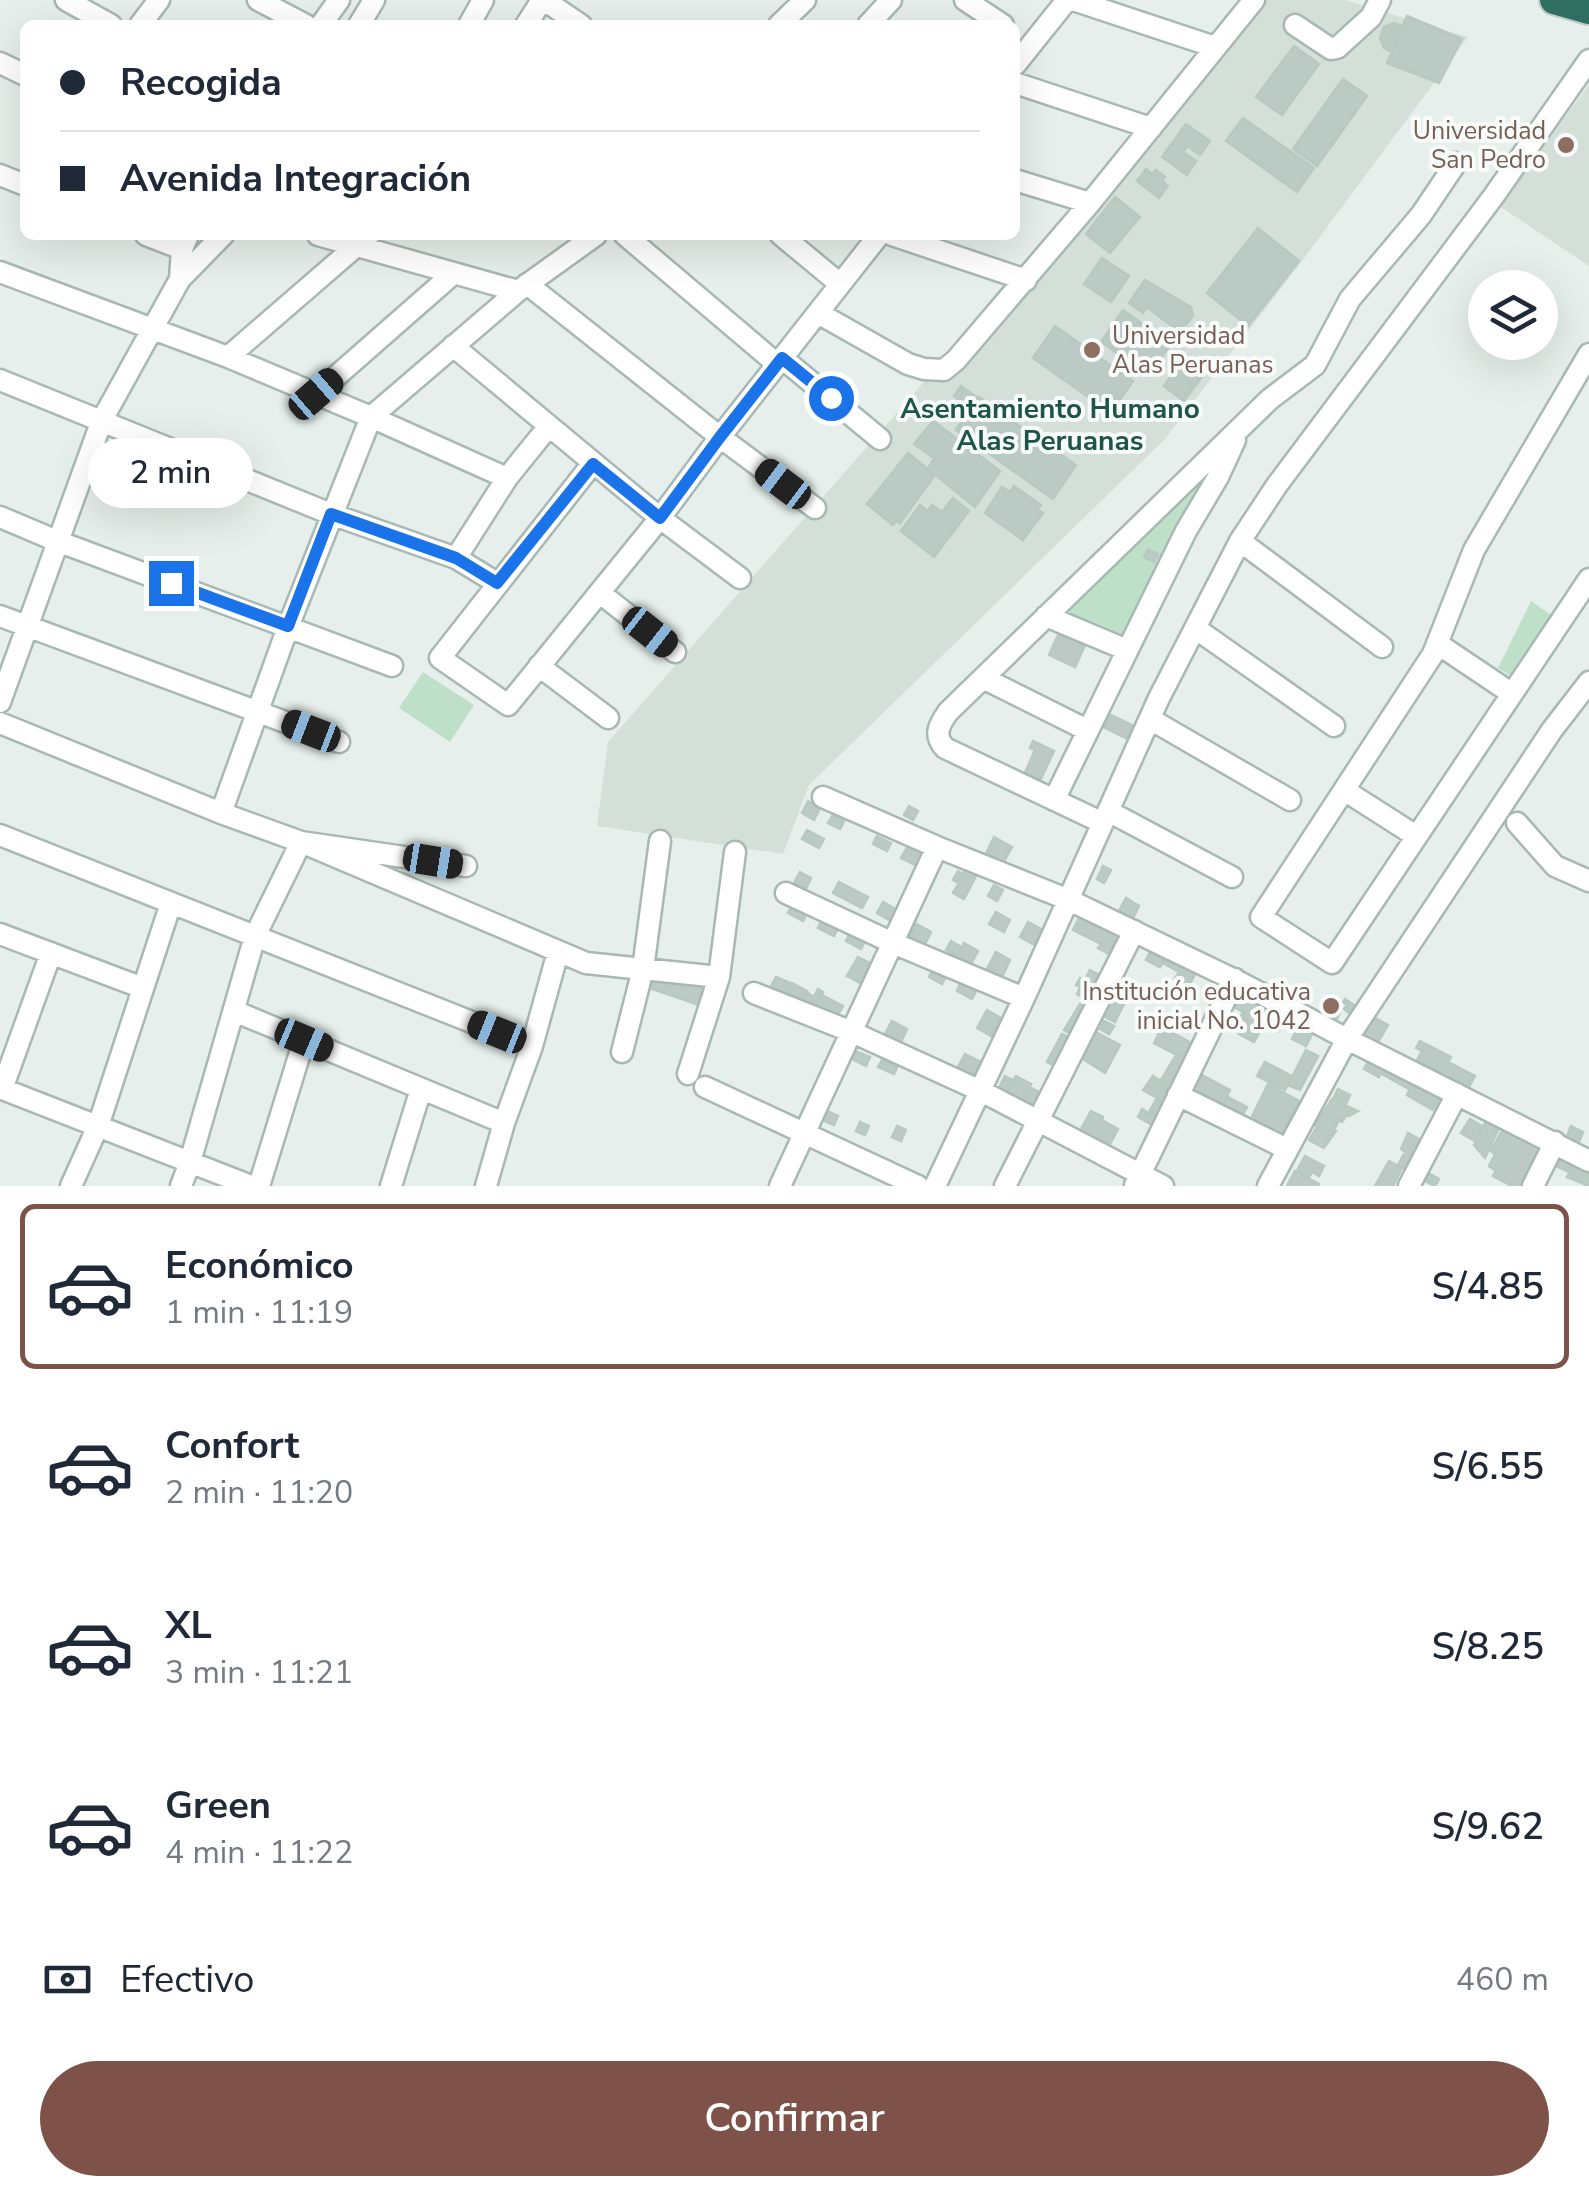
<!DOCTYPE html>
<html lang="es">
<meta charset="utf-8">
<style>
:root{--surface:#fff;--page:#f6f6f7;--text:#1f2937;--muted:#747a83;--line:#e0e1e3;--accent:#7f5249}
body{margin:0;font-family:"Nunito Sans",sans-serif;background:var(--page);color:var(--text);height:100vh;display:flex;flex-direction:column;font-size:38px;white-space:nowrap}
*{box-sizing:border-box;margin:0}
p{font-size:32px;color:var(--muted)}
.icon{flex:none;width:55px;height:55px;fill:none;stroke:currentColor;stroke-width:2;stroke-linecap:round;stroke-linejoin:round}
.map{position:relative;height:1186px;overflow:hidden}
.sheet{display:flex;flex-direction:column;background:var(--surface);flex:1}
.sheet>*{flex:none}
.guide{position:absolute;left:20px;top:20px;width:1000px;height:220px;border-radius:15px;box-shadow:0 10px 40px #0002;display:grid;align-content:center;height:220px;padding:0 40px;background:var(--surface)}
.tools{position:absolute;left:1468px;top:270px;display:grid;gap:20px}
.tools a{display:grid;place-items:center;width:90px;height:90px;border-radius:50%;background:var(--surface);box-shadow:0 10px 40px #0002;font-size:50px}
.end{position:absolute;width:45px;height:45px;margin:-22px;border:12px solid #1a73e8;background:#fff;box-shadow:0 0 0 5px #fff}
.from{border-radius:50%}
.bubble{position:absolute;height:70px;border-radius:35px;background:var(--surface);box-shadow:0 10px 40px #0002;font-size:32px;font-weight:600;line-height:70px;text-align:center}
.car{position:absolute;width:30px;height:60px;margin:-30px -15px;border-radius:12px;box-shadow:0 0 8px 2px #0007;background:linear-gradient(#222 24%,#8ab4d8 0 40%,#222 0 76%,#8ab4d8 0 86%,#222 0)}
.guide b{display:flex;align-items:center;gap:35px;height:95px;font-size:38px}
.guide b+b{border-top:2px solid var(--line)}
.guide i{width:25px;height:25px;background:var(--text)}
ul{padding:18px 0 0;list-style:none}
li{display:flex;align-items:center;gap:30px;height:165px;margin:0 20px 15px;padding:0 20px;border:5px solid transparent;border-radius:15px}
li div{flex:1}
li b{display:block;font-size:38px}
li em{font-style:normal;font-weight:600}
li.active{border-color:var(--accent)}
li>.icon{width:90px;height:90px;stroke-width:1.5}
.pay{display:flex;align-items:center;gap:25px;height:110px;padding:0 40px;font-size:38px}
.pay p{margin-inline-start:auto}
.primary-button{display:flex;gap:20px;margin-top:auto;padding:20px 40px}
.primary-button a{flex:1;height:115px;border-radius:60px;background:var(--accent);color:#fff;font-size:40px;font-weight:600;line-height:115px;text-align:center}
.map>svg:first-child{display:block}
.built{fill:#d4dfda}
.green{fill:#bfe0c8}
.building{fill:#bbcac4;stroke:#b8c9c2;stroke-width:2.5}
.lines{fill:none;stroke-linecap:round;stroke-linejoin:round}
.minor-casing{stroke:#a8b8b2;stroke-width:25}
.highway-casing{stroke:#c2cac8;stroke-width:32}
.minor{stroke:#fff;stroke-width:20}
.highway{stroke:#2f6f62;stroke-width:28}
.route{stroke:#1a73e8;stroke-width:12}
.education-dot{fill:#8d6e63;stroke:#f7fbf9;stroke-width:4}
.labels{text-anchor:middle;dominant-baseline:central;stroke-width:8;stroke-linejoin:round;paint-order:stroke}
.education-label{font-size:25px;fill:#785e54;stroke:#f7fbf9;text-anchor:end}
.neighbourhood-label{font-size:28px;font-weight:bold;fill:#1f5548;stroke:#f7fbf9}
</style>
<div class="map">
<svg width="1589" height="1186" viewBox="0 0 1589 1186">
<rect width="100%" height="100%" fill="#e6efeb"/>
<path class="built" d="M 1259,0 L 1345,0 L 1468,37 L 1302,261 L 1164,440 L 809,785 L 783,854 L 597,826 L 608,742 Z
M 1589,85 L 1589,266 L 1498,205 Z"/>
<path class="green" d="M 1216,461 L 1220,463 L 1186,512 L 1124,644 L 1057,615 Z
M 1531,601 L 1555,618 L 1511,676 L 1498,668 Z
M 423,672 L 474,705 L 450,742 L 399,708 Z"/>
<path class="building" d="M 1407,16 L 1462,39 L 1439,83 L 1387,63 Z
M 1394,23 L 1402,26 L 1392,52 L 1384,48 L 1380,38 L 1384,27 Z
M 1294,46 L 1319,64 L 1282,115 L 1256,97 Z
M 1343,79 L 1367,96 L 1317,166 L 1293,149 Z
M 1243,118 L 1314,168 L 1297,192 L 1226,141 Z
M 1186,124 L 1210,141 L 1200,155 L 1188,146 L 1183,152 L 1196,161 L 1187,175 L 1162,157 Z
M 1146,169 L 1152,174 L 1156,170 L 1165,177 L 1162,181 L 1168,186 L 1159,198 L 1137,181 Z
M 1115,197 L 1140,217 L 1110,253 L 1086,234 Z
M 1258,228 L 1299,261 L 1248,326 L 1207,293 Z
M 1102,258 L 1129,276 L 1111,302 L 1084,284 Z
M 1145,280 L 1191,307 L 1193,315 L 1184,328 L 1177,330 L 1147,307 L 1143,313 L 1129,303 Z
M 1123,310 L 1171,344 L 1149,376 L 1101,342 Z
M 1055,326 L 1133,381 L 1111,413 L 1033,358 Z
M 1186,356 L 1207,370 L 1184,401 L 1164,386 Z
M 961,386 L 978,398 L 971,408 L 954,396 Z
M 979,397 L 1028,432 L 1005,465 L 956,430 Z
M 933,421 L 1000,471 L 975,507 L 928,469 L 934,458 L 914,444 Z
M 1028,432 L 1076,465 L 1053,499 L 1005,465 Z
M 908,453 L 935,475 L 900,523 L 897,520 L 893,525 L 867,504 Z
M 1014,486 L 1041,505 L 1037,510 L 1043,513 L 1023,540 L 985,513 L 1002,487 L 1010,492 Z
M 953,498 L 969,511 L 934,557 L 901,531 L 920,505 L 928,511 L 932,505 L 942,512 Z
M 1148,549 L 1158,554 L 1154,562 L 1144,557 Z
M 1059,633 L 1085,645 L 1075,667 L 1049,655 Z
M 1103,711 L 1136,727 L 1130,740 L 1097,724 Z
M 1033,741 L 1054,751 L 1039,783 L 1024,775 L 1035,750 L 1030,748 Z
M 808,801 L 820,808 L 814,820 L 802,813 Z
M 909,806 L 918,811 L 913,820 L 904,815 Z
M 833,815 L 844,821 L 840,829 L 828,823 Z
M 807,830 L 824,839 L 819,848 L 802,839 Z
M 877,836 L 891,843 L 887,851 L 873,844 Z
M 994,837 L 1012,847 L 1002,865 L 985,856 Z
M 908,846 L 925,855 L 919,867 L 901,858 Z
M 1103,866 L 1111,870 L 1104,883 L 1097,879 Z
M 965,870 L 976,876 L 964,899 L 953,893 L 959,883 L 953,880 L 958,871 L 963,874 Z
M 800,872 L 811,878 L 806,889 L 794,883 Z
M 839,882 L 868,897 L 862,908 L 833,893 Z
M 994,885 L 1003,890 L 997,901 L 988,896 Z
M 1126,898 L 1139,906 L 1133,918 L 1119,911 Z
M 883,902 L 897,910 L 891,921 L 877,913 Z
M 792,905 L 807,912 L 803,921 L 788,913 Z
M 996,912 L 1010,920 L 1004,932 L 989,924 Z
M 1080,916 L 1122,938 L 1113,956 L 1098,948 L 1101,944 L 1073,930 Z
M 822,920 L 838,928 L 834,936 L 818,928 Z
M 1028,922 L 1043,930 L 1035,945 L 1020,937 Z
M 915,923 L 931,932 L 925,944 L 909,935 Z
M 850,933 L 865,941 L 861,949 L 846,941 Z
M 951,941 L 961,947 L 957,956 L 946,950 Z
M 964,943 L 978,951 L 971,964 L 957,956 Z
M 1151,950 L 1165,958 L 1160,967 L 1146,960 Z
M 996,952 L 1010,960 L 1002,977 L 987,969 Z
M 858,957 L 874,965 L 864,985 L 847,976 Z
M 1165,958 L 1195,974 L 1189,986 L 1175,978 L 1179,972 L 1163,963 Z
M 933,969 L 946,976 L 942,984 L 929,977 Z
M 1090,970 L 1103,977 L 1094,994 L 1076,985 L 1080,978 L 1085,980 Z
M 650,973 L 713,982 L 705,1007 L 646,987 Z
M 776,977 L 790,983 L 785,994 L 771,986 Z
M 961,981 L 977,989 L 972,999 L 957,991 Z
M 792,983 L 807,991 L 801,1002 L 785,994 Z
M 1080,988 L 1093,994 L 1089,1001 L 1077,994 Z
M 818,989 L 823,992 L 815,1008 L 803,1002 L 808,993 L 814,997 Z
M 1116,991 L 1128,997 L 1122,1008 L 1110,1002 Z
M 822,995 L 843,1006 L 837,1016 L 817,1005 Z
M 1241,995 L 1271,1011 L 1254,1042 L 1239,1034 L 1246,1021 L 1240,1018 L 1243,1012 L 1234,1007 Z
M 1345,999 L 1357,1007 L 1352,1015 L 1344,1009 L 1347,1005 L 1343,1002 Z
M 1110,1002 L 1122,1008 L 1115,1022 L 1103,1016 Z
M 1080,1004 L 1087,1008 L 1073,1035 L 1064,1030 Z
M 1329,1007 L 1340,1013 L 1335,1023 L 1323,1016 Z
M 987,1010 L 1001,1018 L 991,1036 L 977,1028 Z
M 1271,1011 L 1285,1018 L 1278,1031 L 1272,1028 L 1275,1023 L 1268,1019 Z
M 1373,1017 L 1388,1025 L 1377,1044 L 1363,1036 Z
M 892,1021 L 907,1029 L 901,1042 L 885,1034 Z
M 1104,1021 L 1114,1026 L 1109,1034 L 1100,1029 Z
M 1299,1024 L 1313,1032 L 1306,1046 L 1292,1039 Z
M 1162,1027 L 1195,1045 L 1186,1060 L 1154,1043 Z
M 1094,1031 L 1120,1045 L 1105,1073 L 1080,1057 Z
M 1062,1034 L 1072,1039 L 1057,1067 L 1047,1062 Z
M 1420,1041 L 1451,1057 L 1448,1062 L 1475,1076 L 1467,1090 L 1416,1062 L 1422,1051 L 1416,1048 Z
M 1306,1050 L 1318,1056 L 1300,1090 L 1288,1085 Z
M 855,1051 L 870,1057 L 866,1066 L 852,1059 Z
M 965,1054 L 981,1062 L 974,1075 L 958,1067 Z
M 1176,1055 L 1186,1060 L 1173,1088 L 1161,1080 Z
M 882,1060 L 897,1067 L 894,1074 L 878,1067 Z
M 1369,1060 L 1384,1068 L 1379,1077 L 1364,1069 Z
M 1265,1062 L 1292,1076 L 1285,1090 L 1257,1076 Z
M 1386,1068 L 1413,1082 L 1409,1089 L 1382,1074 Z
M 1202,1075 L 1230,1090 L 1220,1110 L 1191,1095 Z
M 1005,1076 L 1013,1080 L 1007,1093 L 999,1088 Z
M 1016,1076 L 1031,1084 L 1022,1100 L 1007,1093 Z
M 1153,1076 L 1169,1086 L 1161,1100 L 1143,1090 Z
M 1413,1083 L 1440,1097 L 1433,1110 L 1407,1095 Z
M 1268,1084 L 1299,1101 L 1279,1139 L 1249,1123 Z
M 1030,1087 L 1044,1095 L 1036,1108 L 1022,1100 Z
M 1338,1089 L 1350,1095 L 1346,1104 L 1334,1097 Z
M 1228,1097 L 1247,1107 L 1239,1121 L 1220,1111 Z
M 1157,1098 L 1167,1104 L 1160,1118 L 1149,1112 Z
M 1332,1099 L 1358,1111 L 1349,1116 L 1347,1114 L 1342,1122 L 1339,1120 L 1334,1130 L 1336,1131 L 1324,1148 L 1309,1140 L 1317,1127 L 1315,1125 Z
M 1142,1109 L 1158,1119 L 1154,1126 L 1138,1117 Z
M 1091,1111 L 1103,1117 L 1102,1120 L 1118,1129 L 1108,1148 L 1080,1131 Z
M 829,1112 L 838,1116 L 834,1125 L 825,1121 Z
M 1470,1119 L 1482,1126 L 1475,1141 L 1461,1133 Z
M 1486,1121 L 1499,1128 L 1485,1158 L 1474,1145 Z
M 860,1122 L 869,1126 L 865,1135 L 856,1131 Z
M 897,1126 L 906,1130 L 901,1141 L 892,1137 Z
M 1571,1126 L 1583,1132 L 1578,1144 L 1566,1139 Z
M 1504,1127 L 1544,1148 L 1525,1186 L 1512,1186 L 1493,1176 L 1496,1171 L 1489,1166 L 1495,1154 L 1491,1151 Z
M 1408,1133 L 1421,1140 L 1413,1156 L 1401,1149 Z
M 1404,1154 L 1412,1158 L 1406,1169 L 1398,1165 Z
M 1305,1156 L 1324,1166 L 1319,1176 L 1312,1172 L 1309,1177 L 1297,1171 Z
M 1561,1156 L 1574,1163 L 1569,1172 L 1556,1166 Z
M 1389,1161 L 1402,1168 L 1393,1186 L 1375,1186 Z
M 1574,1163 L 1589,1170 L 1589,1186 L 1567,1177 Z
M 1295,1171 L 1319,1184 L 1318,1186 L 1287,1186 Z
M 1427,1172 L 1439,1179 L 1435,1186 L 1423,1180 Z"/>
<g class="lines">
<g class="minor-casing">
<path id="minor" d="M 66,0 L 111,25
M 258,0 L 306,25
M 544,0 L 581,25
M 965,0 L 1003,25
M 1073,0 L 1215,47
M 140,25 L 159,0
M 321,25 L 339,0
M 359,25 L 374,0
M 469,25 L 483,0
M 526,25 L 542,0
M 779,25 L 805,0
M 868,25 L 891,0
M 1295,25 L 1331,49 L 1337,48 L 1371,17 L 1380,0
M 0,63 L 25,75
M 1015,65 L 1067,0
M 1015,83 L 1151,128
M 0,175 L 25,185
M 1015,180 L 1090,203
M 146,235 L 182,249
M 318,235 L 518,291
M 625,235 L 777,364
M 781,235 L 840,284
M 892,235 L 1026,280
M 0,272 L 228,357 L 371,417 L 507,478
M 180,279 L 182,249 L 188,235
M 527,284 L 720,437 L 815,508
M 818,313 L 908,364 L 924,369 L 944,370 L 956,360 L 1090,203 L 1254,0
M 453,346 L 660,518 L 740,578
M 1589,354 L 1474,550 L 1433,654 L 1261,917 L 1332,963 L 1589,579
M 228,357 L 369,235
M 782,358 L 880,439
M 0,380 L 331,514 L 456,558 L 497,583
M 316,394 L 454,273
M 593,463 L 440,658 L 508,705 L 660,518 L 720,437 L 879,235
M 0,517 L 57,541 L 392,666
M 1240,541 L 1382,647
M 456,558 L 507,478 L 549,426
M 600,593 L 675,652
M 0,616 L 339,742
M 1046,616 L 1127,650
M 1195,628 L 1334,726
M 1438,644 L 1511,693
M 539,666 L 608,718
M 983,678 L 1087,730
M 0,702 L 102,420 L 180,279 L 223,235
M 1150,719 L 1290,800
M 0,723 L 221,813 L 301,842 L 586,963 L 719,977
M 1344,790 L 1416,836
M 823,797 L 937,847 L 1069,900 L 1243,984 L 1347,1039 L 1589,1161
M 1054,800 L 1186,531 L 1218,477 L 1235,440
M 1108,811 L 1232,877
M 221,813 L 288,627 L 371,417 L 518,291 L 596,235
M 1103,823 L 945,748 C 933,735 939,725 948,712 L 1270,399 L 1315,365 L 1350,299 L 1421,215 L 1456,163
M 1517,823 L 1555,866 L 1589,881
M 0,835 L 532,1046
M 786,893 L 893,943 L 1024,998
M 0,934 L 143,988
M 754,993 L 852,1032 L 981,1091 L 1163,1186
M 234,1011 L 504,1123
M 622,1052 L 643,969 L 660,841
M 688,1074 L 719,977 L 735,852
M 705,1087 L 918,1186
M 0,1088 L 251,1186
M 2,1089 L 51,953
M 1178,1095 L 1287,1149
M 1135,1185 L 1235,979
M 71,1186 L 98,1126 L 171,903
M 181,1186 L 190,1162 L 255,936 L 301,842 L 466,866
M 259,1186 L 304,1040
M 391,1186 L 421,1089
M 486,1186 L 504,1123 L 532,1046 L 558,952
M 780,1186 L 937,847
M 935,1186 L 1024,998 L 1159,698 L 1240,541 L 1277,485 L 1493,197 L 1589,60
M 1005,1186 L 1134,931
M 1268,1186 L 1347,1039 L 1552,730 L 1589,682
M 1409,1186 L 1457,1094
M 1533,1186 L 1555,1142"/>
</g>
<g class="highway-casing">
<path id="highway" d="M 1554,0 L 1589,10"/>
</g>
<use href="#minor" class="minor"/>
<use href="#highway" class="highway"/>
</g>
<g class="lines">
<path class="route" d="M 171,583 L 288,626 L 331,514 L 456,558 L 497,583 L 593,464 L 660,518 L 720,437 L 782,358 L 831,398"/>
</g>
<g class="education-dot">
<circle cx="1566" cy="145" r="10"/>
<circle cx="1092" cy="350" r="10"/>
<circle cx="1331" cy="1006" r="10"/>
</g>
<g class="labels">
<g class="education-label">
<text x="1546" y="131">Universidad<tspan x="1546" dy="29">San Pedro</tspan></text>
<text x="1112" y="336" text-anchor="start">Universidad<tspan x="1112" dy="29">Alas Peruanas</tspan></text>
<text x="1311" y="992">Institución educativa<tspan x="1311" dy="29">inicial No. 1042</tspan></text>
</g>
<g class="neighbourhood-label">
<text x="1050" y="409">Asentamiento Humano<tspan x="1050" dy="32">Alas Peruanas</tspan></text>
</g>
</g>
</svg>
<div class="tools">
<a><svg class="icon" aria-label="layers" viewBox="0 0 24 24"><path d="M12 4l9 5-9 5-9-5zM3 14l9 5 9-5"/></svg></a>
</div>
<i class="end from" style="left:831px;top:398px"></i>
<i class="end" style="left:171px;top:583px"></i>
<div class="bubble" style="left:88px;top:438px;width:165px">2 min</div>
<i class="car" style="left:316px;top:394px;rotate:49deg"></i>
<i class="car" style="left:783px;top:484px;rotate:307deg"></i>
<i class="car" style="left:650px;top:632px;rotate:128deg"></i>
<i class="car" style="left:311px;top:731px;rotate:291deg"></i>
<i class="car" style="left:433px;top:861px;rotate:99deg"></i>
<i class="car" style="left:497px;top:1032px;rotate:292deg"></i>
<i class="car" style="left:304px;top:1040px;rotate:113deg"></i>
<div class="guide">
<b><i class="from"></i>Recogida</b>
<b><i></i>Avenida Integración</b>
</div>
</div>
<section class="sheet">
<ul>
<li class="active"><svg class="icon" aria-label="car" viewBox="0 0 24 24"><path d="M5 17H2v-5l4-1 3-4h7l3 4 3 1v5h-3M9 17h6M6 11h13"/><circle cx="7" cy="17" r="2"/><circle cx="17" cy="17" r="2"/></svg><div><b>Económico</b><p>1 min · 11:19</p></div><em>S/4.85</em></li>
<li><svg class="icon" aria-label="car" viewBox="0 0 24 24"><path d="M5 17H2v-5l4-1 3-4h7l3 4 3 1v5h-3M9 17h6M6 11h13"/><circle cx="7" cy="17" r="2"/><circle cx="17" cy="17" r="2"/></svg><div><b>Confort</b><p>2 min · 11:20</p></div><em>S/6.55</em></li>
<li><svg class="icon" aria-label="car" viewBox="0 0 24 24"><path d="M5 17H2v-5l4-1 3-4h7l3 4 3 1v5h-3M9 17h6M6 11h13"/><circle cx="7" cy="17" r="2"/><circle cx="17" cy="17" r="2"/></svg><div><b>XL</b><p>3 min · 11:21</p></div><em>S/8.25</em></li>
<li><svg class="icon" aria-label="car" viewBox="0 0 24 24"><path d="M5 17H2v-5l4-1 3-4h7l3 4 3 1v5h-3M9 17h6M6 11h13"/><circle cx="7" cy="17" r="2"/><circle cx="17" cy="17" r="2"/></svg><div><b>Green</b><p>4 min · 11:22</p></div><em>S/9.62</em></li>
</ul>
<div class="pay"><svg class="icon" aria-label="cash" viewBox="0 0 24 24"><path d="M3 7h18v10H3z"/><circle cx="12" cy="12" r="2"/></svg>Efectivo<p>460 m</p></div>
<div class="primary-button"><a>Confirmar</a></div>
</section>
